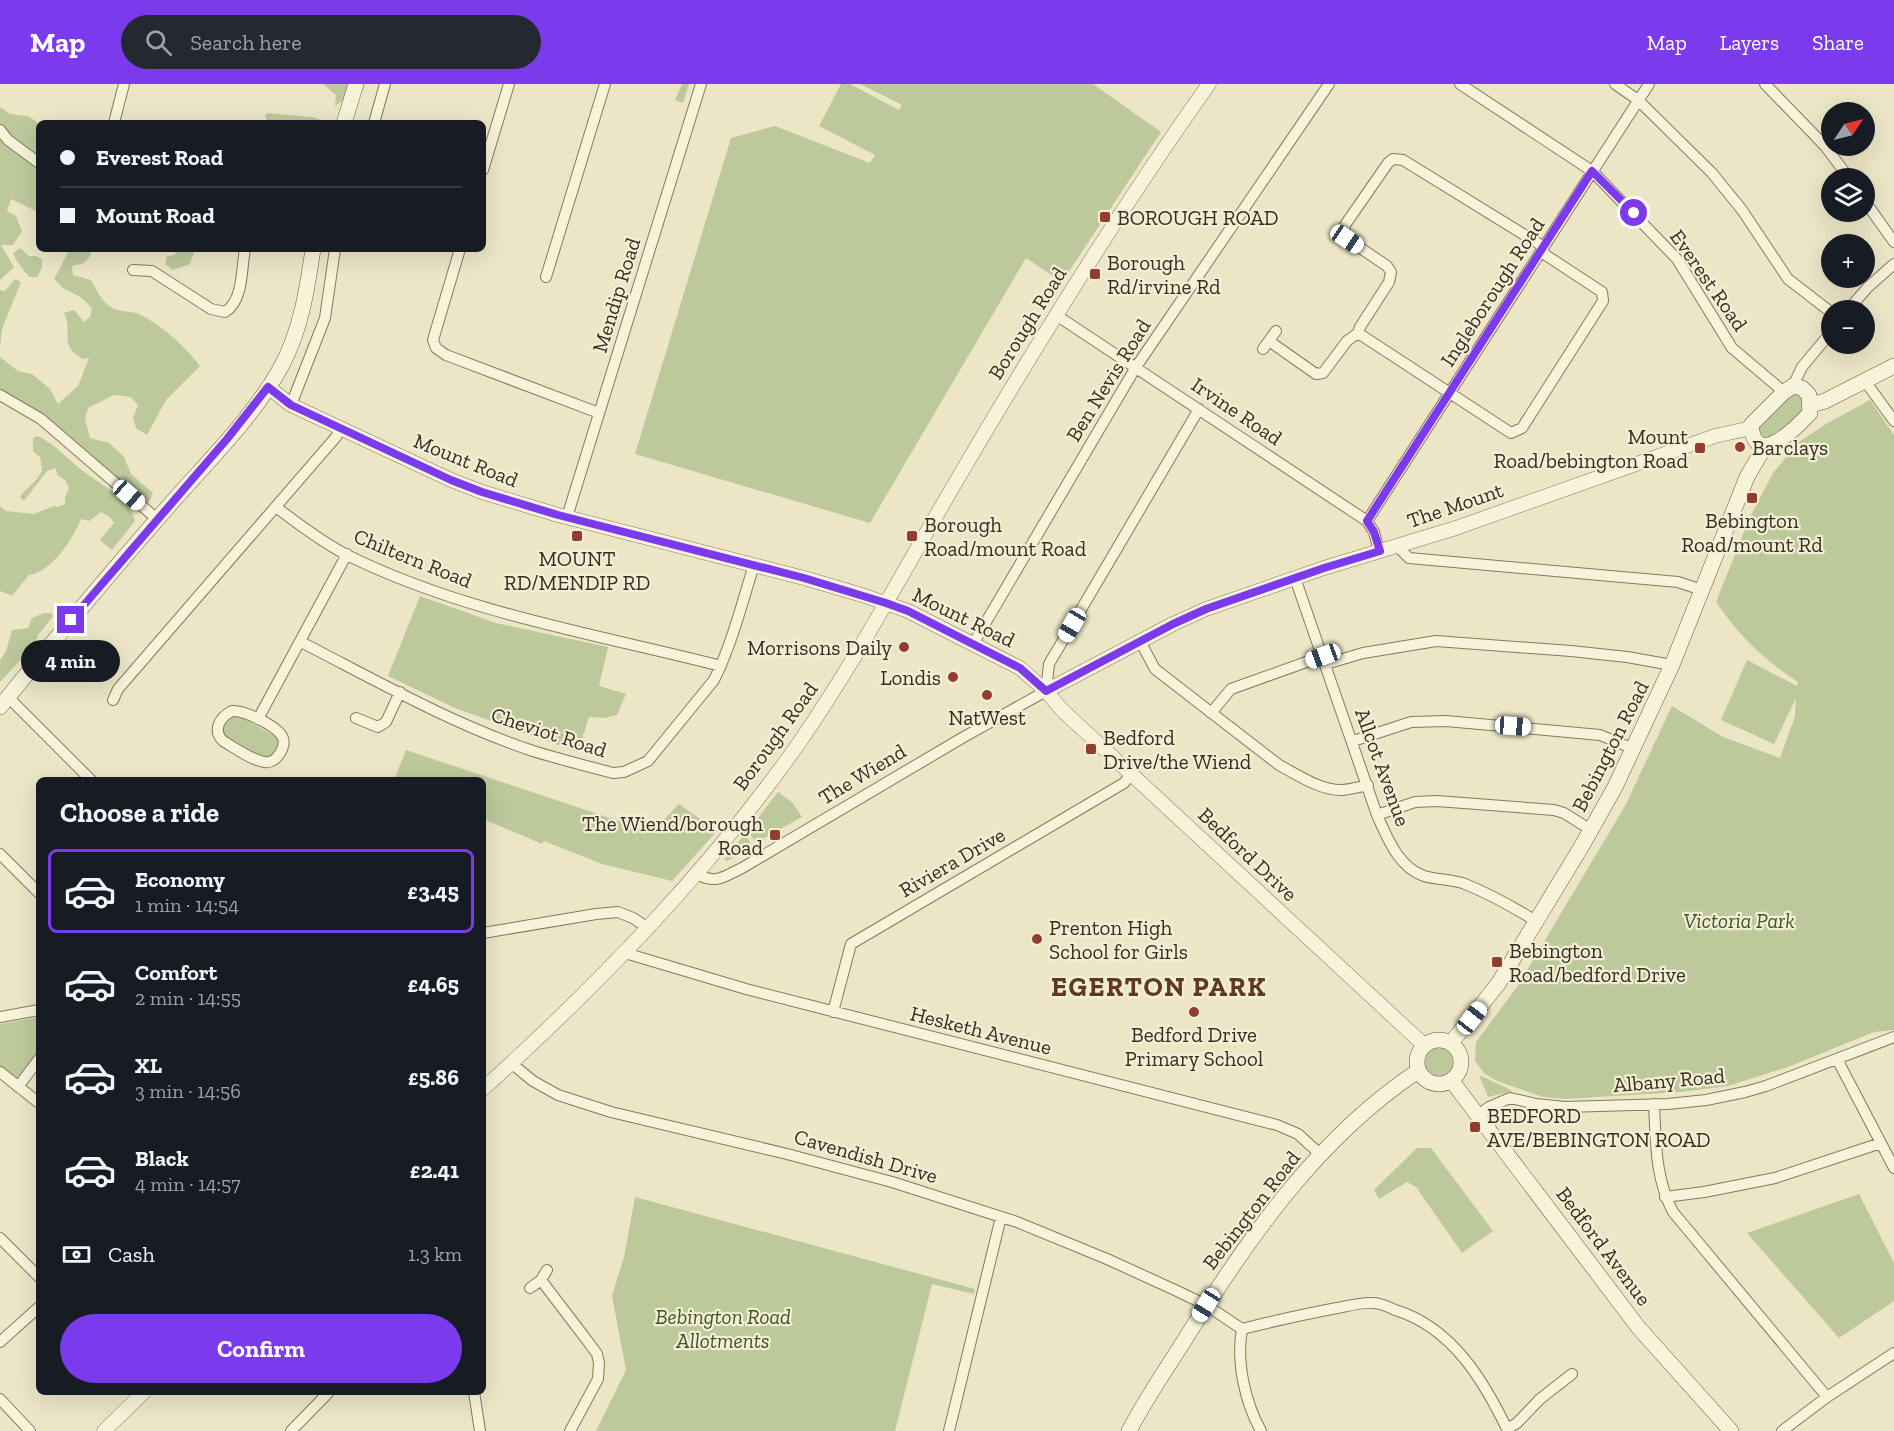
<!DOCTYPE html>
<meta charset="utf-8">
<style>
:root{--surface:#171b24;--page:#242831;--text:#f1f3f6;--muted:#9ea1a6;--line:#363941;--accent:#7c3aed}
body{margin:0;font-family:"Zilla Slab",serif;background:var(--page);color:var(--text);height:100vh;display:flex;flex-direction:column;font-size:22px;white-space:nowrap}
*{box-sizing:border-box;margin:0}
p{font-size:20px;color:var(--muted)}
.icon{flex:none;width:33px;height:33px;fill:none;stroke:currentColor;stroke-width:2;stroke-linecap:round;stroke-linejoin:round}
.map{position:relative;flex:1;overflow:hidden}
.sheet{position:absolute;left:36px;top:693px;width:450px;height:618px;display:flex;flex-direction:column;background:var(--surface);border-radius:9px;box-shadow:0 6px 24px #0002}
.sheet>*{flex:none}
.top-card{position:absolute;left:36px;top:36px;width:450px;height:132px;border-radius:9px;box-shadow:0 6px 24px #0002;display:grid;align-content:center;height:132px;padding:0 24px;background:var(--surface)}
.needle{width:39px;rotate:55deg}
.controls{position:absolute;left:1821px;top:18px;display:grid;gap:12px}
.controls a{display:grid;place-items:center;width:54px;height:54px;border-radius:50%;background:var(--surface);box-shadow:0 6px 24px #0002;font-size:30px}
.end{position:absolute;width:27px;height:27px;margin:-14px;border:8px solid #7c3aed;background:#fff;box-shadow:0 0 0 3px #fff}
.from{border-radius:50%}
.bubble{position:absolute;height:42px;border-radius:21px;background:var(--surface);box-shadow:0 6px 24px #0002;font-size:20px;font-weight:800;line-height:42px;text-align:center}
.car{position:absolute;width:18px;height:36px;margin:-18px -9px;border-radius:8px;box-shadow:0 0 4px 2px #0007;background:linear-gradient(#fff 24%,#345 0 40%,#fff 0 76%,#345 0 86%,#fff 0)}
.top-card b{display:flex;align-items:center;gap:21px;height:57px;font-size:22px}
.top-card b+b{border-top:2px solid var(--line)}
.top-card i{width:15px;height:15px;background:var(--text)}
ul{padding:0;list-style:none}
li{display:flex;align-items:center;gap:18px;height:84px;margin:0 12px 9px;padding:0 12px;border:3px solid transparent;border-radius:9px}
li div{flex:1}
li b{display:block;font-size:22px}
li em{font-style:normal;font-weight:800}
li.on{border-color:var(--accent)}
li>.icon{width:54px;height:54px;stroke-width:1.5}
h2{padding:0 24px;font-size:27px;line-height:72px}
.pay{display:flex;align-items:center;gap:15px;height:66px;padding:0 24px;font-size:22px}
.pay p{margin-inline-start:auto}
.primary-button{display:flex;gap:12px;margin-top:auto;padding:12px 24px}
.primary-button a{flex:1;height:69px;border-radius:36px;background:var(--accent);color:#fff;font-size:24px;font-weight:800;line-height:69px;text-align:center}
header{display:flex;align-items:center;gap:36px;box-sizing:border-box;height:84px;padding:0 30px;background:var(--accent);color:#fff}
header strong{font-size:28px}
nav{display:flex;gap:33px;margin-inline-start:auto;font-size:21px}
.search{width:420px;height:54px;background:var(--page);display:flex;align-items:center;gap:15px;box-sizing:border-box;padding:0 21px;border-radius:33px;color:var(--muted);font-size:22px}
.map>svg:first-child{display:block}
.green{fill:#bdc99b}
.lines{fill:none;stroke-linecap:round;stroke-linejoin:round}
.minor-casing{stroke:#86795d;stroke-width:12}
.tertiary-casing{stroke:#86795d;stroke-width:15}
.secondary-casing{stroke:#685a40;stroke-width:16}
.minor{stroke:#f7f2da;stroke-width:10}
.tertiary{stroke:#f7f2da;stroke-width:14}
.secondary{stroke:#f7f2da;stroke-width:15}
.route{stroke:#7c3aed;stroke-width:8}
.poi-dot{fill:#913e31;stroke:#f3efd6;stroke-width:2}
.labels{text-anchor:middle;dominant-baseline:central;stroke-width:4.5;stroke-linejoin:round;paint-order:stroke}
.poi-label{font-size:21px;fill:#372e20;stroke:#f3efd6;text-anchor:start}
.street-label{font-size:21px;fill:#372e20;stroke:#f3efd6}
.park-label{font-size:21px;font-style:italic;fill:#425228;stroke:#f3efd6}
.district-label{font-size:27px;font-weight:bold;letter-spacing:1.5px;fill:#613822;stroke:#f3efd6}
</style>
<header>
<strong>Map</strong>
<div class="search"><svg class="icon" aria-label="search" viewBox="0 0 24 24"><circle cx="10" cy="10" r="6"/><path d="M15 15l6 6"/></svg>Search here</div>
<nav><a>Map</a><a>Layers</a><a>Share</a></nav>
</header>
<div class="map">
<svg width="1894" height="1347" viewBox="0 0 1894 1347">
<rect width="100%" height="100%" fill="#ece6c7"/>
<path class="green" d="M 323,0 L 348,0 L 343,17 L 335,22 L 336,11 Z
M 682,0 L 689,0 L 683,19 L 675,16 Z
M 841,0 L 850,0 L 899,26 L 902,21 L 860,0 L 1093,0 L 1161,48 L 1062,198 L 1026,174 L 870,439 L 635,370 L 731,54 L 775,42 L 870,79 L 875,71 L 819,42 Z
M 0,23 L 10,30 L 27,32 L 36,37 L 39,42 L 39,76 L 0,43 Z
M 268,29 L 312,33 L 325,37 L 325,39 L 267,38 L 265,31 Z
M 0,49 L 39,84 L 39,126 L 36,127 L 11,115 L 7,127 L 16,132 L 22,147 L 13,161 L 1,161 L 14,183 L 0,196 Z
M 20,164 L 29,172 L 36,172 L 42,175 L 42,184 L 37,193 L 29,193 L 16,176 L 13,169 Z
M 71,165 L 90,165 L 91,171 L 84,179 L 72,182 L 73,191 L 91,196 C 98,208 103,222 118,226 C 123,228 130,227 136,229 C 157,237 187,264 200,282 L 166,316 L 147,351 L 136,344 L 133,334 L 138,321 L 131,313 L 114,311 L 88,324 L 85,335 L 90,354 L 109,359 L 124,373 L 131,390 L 153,409 L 149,418 L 142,417 L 0,308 L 0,273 L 18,287 L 32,290 L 50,305 L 58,320 L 78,302 L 89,274 L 83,275 C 57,261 74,249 64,229 L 74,226 L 84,238 L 90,233 L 92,225 C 78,205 66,212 54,194 C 62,184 63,174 71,165 Z
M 173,165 L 195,165 L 190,180 L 173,186 L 166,181 L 166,173 L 176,170 Z
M 15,195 L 21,198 L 2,245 L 0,264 L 0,206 L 5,207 Z
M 1795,310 L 1801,314 L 1804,321 L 1801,332 L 1765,357 L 1756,344 L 1786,312 Z
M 1870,316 L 1894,351 L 1894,946 L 1874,948 L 1788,983 L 1728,1002 L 1681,1008 L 1565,1015 L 1543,1013 L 1497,997 L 1484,989 L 1475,977 L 1476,958 L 1517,903 L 1625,722 L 1672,622 L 1723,653 L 1780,674 L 1795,632 L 1796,614 L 1774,660 L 1721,636 L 1747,576 L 1797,602 L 1798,598 C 1762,574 1741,554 1716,518 L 1750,433 L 1773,389 L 1799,358 L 1826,340 Z
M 38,352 C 53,359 66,373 79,384 C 95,397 132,416 135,437 L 112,466 L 100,456 L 114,439 L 110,433 L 101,428 L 89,437 L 81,435 C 72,456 53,487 29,491 L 12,512 L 0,507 L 0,422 L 6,427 L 34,430 L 54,422 L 58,423 L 65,420 L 65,413 L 69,404 L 65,396 L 57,391 L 56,384 L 47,387 L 24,417 L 20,413 C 27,403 35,400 42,387 L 40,373 L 33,367 L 33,354 Z
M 420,512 L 496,539 L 608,563 L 599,602 L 626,610 L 617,631 L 604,634 L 589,633 L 578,668 L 455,624 L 388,592 Z
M 44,529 L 51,529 L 53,532 L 38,551 L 35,560 L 0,598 L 0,576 L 6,567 L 12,546 L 28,544 L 32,534 Z
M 239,631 L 277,654 L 279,659 L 274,671 L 265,676 L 224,655 L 221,643 L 228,632 Z
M 406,666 L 652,748 L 679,720 L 717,747 L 672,797 L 602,780 L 544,757 L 542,760 L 483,735 L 483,696 L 394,696 Z
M 778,708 L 792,718 L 802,733 L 756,759 L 748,747 Z
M 745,750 L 752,762 L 727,777 L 724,775 Z
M 39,933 L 39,968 L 17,997 L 0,983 L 0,940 Z
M1423 977a16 16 0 1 1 32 0a16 16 0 1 1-32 0Z
M 1479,991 L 1513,1007 L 1488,1013 Z
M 1417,1064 L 1431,1064 L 1493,1147 L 1462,1169 L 1416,1103 L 1407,1098 L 1379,1115 L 1374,1106 Z
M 1859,1110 L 1894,1179 L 1894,1217 L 1839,1254 L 1747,1149 Z
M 635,1113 L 975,1205 L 974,1210 L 932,1200 L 895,1347 L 596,1347 L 626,1286 L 612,1212 L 624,1173 Z"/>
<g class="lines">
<g class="minor-casing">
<path id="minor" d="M 1460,0 L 1592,87 L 1677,175 L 1732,264 L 1784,308
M 1615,0 L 1638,16 L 1712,89 L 1742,126 L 1788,195 L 1832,229
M 1765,0 L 1825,62 L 1849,94
M 114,39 L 124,0
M 374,39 L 385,0
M 0,46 L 8,56 L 39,79
M 483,86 L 509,0
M 1864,116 L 1894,158
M 460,165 L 433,256 L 436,264 L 446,271 L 599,329
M 133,186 L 152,187 L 211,225 L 225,228 C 244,216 241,185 245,165
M 546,193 L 605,0
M 1848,226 L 1868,203 L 1894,180
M 1056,231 L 1367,437 L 1374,448 L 1379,467
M 1358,249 L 1511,349 L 1522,344 L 1603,217 L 1602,208 L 1541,168
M 1358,249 L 1360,243 L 1389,198 L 1391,188 L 1387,182 L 1347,155 L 1344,149 L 1345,141 L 1388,79 L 1393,75 L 1403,76 L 1544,163
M 1269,257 L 1316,290 L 1323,289 L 1347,257 L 1358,249
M 1263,265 L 1276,247
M 1865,297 L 1894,337
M 1793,302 L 1802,283 L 1832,247
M 0,311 L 41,335 L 157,435
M 291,321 L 325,234 L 335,165
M 276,423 C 298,440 322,458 347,471 C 464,529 596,550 721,582
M 567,433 L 701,0
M 1367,437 L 1649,0
M 1398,463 L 1409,474 L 1678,498 L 1702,506
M 1295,494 L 1377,731 C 1387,753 1398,783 1424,792 C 1437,796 1452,795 1465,800 C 1490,810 1513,823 1536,837
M 1140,557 L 1155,585 L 1279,681 C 1298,691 1321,707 1343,706 C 1351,705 1360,703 1368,701
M 301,558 C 377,597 452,640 533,667 C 559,675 586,682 613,689 L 624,688 L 648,677 L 714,596 C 732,560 742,519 754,481
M 973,560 L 1136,283 L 1329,0
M 1326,580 L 1363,569 L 1436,557 L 1571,567 L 1627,573 L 1672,581
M 8,613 L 91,696
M 113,616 L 118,605 L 336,353 L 340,345
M 232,627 C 244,626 275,641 282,652 C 288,662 276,680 265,678 C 251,676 235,664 223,657 C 212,646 220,633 232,627 Z
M 1211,629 L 1231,605 L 1323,572
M 356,634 L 378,643 L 386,638 L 400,608
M 258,635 L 347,470
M 1353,657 L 1411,638 L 1446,637 L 1600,651 L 1634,665
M 1377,731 L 1415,718 L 1437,717 L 1554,726 L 1564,729 L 1591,746
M 0,770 L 39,809
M 695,790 C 718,800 721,794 742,784 L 962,654 L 1046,607 L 1049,580 L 1199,325
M 483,849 L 596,830 L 618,828 L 633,834 L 648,844
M 625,869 L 746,905 L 1277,1041 L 1298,1050 L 1321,1071
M 833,928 L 851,860 L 1124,699 L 1131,690
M 0,933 L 39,926
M 1837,975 L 1894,1084
M 511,979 L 533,997 L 558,1011 L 611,1028 L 787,1070 L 892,1098 L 1017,1138 L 1107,1175 L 1175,1206 L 1206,1221 L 1242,1245 C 1274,1237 1305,1230 1337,1224 C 1348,1222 1362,1218 1373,1219 C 1380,1219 1389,1223 1395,1226 C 1452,1243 1484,1297 1508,1347
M 0,988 L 39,1019
M 18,1003 L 39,975
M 1654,1020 C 1656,1058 1655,1094 1673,1128 L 1827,1313
M 1478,1031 L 1489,1023 L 1510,1014 L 1536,1020 L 1565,1023 L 1668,1020 L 1706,1016 L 1745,1008 L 1766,1002 L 1894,953
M 1665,1113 L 1704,1108 L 1775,1094 L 1881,1059
M 0,1154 L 39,1193
M 541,1196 L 589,1259 L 597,1270 L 599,1279 L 598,1295 L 570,1347
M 530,1204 L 541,1196 L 547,1186
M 1242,1245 C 1236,1278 1245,1318 1261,1347
M 0,1258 L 39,1223
M 474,1308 L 480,1347
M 0,1315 L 30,1347
M 1507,1345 L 1517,1339 L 1540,1315 L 1572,1290
M 291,1347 L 329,1308
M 949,1347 L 1001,1133
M 1782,1347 L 1827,1313 L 1894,1269"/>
</g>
<g class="tertiary-casing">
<path id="tertiary" d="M 268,303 L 291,321 L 451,396 L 482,408 L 558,431 L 804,494 L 862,511 L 908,527 L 1020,584 L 1046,607 L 1062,626 L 1424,961
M 1046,607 L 1173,540 L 1206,525 L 1324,484 L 1456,444 L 1715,352 L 1751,344
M 483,1005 C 599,900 709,787 799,659 C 857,575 905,484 957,396 C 1036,261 1118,128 1209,0
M 104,1347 L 144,1308"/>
</g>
<g class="secondary-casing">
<path id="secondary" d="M 344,39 L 356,0
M 1793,302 L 1802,304 L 1809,311 L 1810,329 C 1796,344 1755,386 1751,341 L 1784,308 Z
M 1811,321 L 1825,317 L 1894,282
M 0,623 C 54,556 110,489 167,424 C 205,380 253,334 281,283 C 301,246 307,206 313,165
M1417 978a22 22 0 1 1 44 0a22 22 0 1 1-44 0Z
M 1451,959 L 1498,900 L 1583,760 L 1615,703 L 1672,581 L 1747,393 L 1765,362
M 1451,996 L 1638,1243 L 1731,1347
M 1129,1347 C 1145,1316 1165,1287 1184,1257 C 1247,1156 1317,1054 1418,987"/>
</g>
<use href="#minor" class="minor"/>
<use href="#tertiary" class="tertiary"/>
<use href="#secondary" class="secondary"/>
</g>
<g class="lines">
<path class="route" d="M 71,536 L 227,355 L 268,303 L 291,321 L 451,396 L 482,408 L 558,431 L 804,494 L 886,519 L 908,527 L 1020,584 L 1046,607 L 1173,540 L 1206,525 L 1324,484 L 1380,467 L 1374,448 L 1367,437 L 1592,87 L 1634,129"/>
</g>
<g class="poi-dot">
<rect x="1099" y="127" width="12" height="12" rx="3"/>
<rect x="1089" y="184" width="12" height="12" rx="3"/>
<circle cx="1740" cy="363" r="6"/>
<rect x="1694" y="358" width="12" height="12" rx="3"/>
<rect x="1746" y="408" width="12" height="12" rx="3"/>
<rect x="571" y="446" width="12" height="12" rx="3"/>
<rect x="906" y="446" width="12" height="12" rx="3"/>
<circle cx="904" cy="563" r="6"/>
<circle cx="953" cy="593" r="6"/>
<circle cx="987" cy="611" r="6"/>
<rect x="1085" y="659" width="12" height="12" rx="3"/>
<rect x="769" y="745" width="12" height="12" rx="3"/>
<circle cx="1037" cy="855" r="6"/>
<rect x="1491" y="872" width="12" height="12" rx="3"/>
<circle cx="1194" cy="928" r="6"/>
<rect x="1469" y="1037" width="12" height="12" rx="3"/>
</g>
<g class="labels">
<g class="poi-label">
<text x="1117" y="133">BOROUGH ROAD</text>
<text x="1107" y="178">Borough<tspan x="1107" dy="24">Rd/irvine Rd</tspan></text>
<text x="1688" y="352" text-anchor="end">Mount<tspan x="1688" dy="24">Road/bebington Road</tspan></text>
<text x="1752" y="363">Barclays</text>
<text x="1752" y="436" text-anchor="middle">Bebington<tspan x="1752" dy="24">Road/mount Rd</tspan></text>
<text x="924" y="440">Borough<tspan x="924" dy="24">Road/mount Road</tspan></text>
<text x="577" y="474" text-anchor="middle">MOUNT<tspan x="577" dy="24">RD/MENDIP RD</tspan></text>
<text x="892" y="563" text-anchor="end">Morrisons Daily</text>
<text x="941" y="593" text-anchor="end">Londis</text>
<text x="987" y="633" text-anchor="middle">NatWest</text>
<text x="1103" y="653">Bedford<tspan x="1103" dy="24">Drive/the Wiend</tspan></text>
<text x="763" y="739" text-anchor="end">The Wiend/borough<tspan x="763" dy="24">Road</tspan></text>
<text x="1049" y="843">Prenton High<tspan x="1049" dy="24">School for Girls</tspan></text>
<text x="1509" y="866">Bebington<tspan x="1509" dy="24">Road/bedford Drive</tspan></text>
<text x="1194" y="950" text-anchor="middle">Bedford Drive<tspan x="1194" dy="24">Primary School</tspan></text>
<text x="1487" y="1031">BEDFORD<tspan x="1487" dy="24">AVE/BEBINGTON ROAD</tspan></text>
</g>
<g class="street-label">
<text transform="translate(1709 196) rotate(55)">Everest Road</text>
<text transform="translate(1492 208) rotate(-57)">Ingleborough Road</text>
<text transform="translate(616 211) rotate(-73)">Mendip Road</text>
<text transform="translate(1027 239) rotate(-58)">Borough Road</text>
<text transform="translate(1108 296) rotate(-58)">Ben Nevis Road</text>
<text transform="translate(1237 327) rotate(34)">Irvine Road</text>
<text transform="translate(466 376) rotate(22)">Mount Road</text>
<text transform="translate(1455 421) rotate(-19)">The Mount</text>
<text transform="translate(413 474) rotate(22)">Chiltern Road</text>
<text transform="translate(964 533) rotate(26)">Mount Road</text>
<text transform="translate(549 648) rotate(18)">Cheviot Road</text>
<text transform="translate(775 652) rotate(-54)">Borough Road</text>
<text transform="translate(1610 662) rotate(-63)">Bebington Road</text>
<text transform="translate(1383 683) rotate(70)">Allcot Avenue</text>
<text transform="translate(862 690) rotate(-31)">The Wiend</text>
<text transform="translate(1248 770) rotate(43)">Bedford Drive</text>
<text transform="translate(952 778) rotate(-30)">Riviera Drive</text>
<text transform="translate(981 946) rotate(14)">Hesketh Avenue</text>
<text transform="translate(1669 996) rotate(-5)">Albany Road</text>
<text transform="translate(866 1072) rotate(16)">Cavendish Drive</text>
<text transform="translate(1251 1126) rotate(-52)">Bebington Road</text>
<text transform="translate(1604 1162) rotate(53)">Bedford Avenue</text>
</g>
<g class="park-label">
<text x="1739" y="836">Victoria Park</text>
<text x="723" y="1232">Bebington Road<tspan x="723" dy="24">Allotments</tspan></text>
</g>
<g class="district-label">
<text x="1159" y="903">EGERTON PARK</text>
</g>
</g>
</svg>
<div class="controls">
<a><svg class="needle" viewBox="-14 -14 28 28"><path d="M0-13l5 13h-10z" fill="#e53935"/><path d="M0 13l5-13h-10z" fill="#9ea1a6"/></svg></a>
<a><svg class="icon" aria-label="layers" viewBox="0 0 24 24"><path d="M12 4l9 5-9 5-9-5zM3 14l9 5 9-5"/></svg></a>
<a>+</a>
<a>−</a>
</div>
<i class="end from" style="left:1634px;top:129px"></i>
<i class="end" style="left:71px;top:536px"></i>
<div class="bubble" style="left:21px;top:556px;width:99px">4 min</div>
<i class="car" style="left:1347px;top:155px;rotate:124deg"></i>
<i class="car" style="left:129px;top:411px;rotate:131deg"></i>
<i class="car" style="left:1072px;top:541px;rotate:210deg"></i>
<i class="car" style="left:1323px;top:572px;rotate:250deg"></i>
<i class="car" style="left:1513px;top:642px;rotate:94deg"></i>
<i class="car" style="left:1472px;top:934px;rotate:38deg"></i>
<i class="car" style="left:1206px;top:1221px;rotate:212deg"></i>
<div class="top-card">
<b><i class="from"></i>Everest Road</b>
<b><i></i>Mount Road</b>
</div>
<section class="sheet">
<h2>Choose a ride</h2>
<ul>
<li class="on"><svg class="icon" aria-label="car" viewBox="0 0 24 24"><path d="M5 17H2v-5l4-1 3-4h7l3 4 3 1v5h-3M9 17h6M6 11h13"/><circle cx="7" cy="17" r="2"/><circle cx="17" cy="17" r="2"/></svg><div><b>Economy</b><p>1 min · 14:54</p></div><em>£3.45</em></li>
<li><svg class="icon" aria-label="car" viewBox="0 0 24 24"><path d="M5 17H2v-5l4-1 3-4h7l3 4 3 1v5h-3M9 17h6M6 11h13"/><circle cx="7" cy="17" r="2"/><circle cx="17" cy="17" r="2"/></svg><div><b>Comfort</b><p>2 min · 14:55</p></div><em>£4.65</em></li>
<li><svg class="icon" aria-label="car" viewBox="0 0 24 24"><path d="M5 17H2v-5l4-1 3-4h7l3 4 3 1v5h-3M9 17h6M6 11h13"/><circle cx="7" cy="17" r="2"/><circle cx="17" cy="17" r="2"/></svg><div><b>XL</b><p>3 min · 14:56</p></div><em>£5.86</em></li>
<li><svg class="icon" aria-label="car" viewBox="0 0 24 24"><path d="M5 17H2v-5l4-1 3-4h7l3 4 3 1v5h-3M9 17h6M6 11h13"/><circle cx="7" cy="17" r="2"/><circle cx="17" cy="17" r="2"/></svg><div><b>Black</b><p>4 min · 14:57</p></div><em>£2.41</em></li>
</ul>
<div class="pay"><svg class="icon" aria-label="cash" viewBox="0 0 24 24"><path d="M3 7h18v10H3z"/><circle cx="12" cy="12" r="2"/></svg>Cash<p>1.3 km</p></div>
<div class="primary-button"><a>Confirm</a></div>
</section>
</div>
